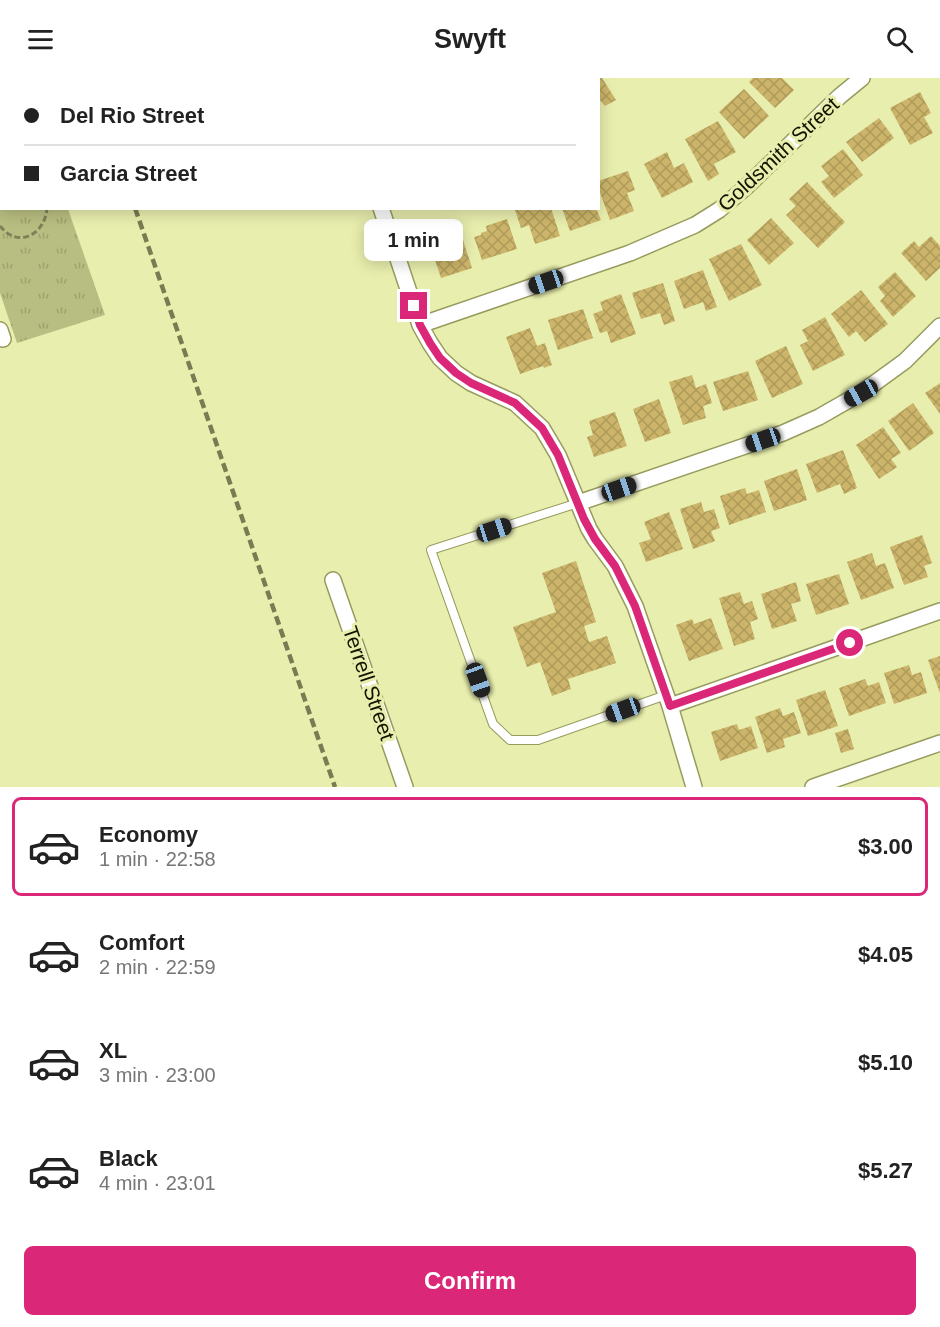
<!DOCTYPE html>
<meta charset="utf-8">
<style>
:root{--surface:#fff;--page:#f6f6f6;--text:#222;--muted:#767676;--line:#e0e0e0;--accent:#db2777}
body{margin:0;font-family:Helvetica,sans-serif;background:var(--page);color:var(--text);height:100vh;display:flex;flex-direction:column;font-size:22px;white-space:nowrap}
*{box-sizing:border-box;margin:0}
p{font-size:20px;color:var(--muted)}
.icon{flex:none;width:33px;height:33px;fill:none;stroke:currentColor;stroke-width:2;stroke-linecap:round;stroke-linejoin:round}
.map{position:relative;height:709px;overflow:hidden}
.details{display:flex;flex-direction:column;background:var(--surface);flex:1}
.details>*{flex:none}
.top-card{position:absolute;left:0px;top:0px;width:600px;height:132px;box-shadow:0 3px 15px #0003;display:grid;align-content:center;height:132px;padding:0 24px;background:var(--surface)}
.end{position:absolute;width:27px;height:27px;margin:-14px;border:8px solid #db2777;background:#fff;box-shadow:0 0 0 3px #fff}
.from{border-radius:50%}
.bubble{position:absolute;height:42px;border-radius:9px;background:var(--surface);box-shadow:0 3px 15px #0003;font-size:20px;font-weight:700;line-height:42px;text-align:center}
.car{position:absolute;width:18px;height:36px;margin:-18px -9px;border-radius:8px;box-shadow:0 0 4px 2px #0007;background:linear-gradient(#222 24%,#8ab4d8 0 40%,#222 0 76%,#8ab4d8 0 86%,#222 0)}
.top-card b{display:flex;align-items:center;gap:21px;height:57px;font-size:22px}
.top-card b+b{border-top:2px solid var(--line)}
.top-card i{width:15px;height:15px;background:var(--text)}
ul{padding:10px 0 0;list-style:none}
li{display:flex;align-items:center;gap:18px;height:99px;margin:0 12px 9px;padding:0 12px;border:3px solid transparent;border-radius:9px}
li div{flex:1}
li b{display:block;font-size:22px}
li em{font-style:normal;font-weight:700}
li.selected{border-color:var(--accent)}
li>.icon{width:54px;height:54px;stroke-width:1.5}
.button{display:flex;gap:12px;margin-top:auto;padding:12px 24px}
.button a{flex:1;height:69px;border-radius:9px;background:var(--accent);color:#fff;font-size:24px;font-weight:700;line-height:69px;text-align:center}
header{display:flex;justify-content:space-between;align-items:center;height:78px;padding:0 24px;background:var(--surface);font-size:27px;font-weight:700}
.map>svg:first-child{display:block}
.park{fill:url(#park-tufts)}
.building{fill:url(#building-cross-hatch)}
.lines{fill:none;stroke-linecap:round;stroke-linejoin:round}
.service-casing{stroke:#979c5e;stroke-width:10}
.minor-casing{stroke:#979c5e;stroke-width:18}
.path{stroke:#7d8157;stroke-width:3;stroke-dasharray:6 3;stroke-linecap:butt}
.service{stroke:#fff;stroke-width:8}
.minor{stroke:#fff;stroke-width:15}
.rail{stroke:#797c53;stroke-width:4.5;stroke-dasharray:9 4.5;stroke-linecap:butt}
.route{stroke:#db2777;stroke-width:8}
.labels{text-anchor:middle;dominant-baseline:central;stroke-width:6;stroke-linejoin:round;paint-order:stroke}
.street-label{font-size:21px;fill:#121300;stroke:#e8eead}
</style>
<header><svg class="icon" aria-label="menu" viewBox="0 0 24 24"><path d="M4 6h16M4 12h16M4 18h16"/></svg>Swyft<svg class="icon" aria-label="search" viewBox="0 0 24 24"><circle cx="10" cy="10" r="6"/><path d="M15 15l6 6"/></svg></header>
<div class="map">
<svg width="940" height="709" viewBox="0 0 940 709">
<defs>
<pattern id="park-tufts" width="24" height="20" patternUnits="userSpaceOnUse" patternTransform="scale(1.5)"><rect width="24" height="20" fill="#b8be81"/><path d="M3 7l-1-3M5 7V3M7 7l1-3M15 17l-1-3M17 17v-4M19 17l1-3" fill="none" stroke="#9da26e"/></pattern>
<pattern id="building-cross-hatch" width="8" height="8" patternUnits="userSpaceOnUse" patternTransform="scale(1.5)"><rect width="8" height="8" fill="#ccb56a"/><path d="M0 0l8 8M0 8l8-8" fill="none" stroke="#ae9b5a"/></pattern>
</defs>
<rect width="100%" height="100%" fill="#e8eead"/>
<path class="park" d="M 0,0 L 23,0 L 23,1 L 2,2 L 2,130 L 68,131 L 105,237 L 17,265 L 0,215 Z"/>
<path class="building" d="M 598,0 L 602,0 L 616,22 L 605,28 L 598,20 Z
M 753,0 L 782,0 L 794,12 L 775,30 L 749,4 Z
M 744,11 L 769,38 L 744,61 L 719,34 Z
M 920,14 L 931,35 L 924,39 L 933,55 L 910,67 L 890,30 Z
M 879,40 L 894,60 L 862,84 L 846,64 Z
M 718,43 L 736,74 L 714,86 L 719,96 L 708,103 L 685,61 Z
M 843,71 L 863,97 L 834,120 L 821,104 L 829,98 L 821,88 Z
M 667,74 L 674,90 L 684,85 L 693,104 L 662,120 L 644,86 Z
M 628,93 L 635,112 L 627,115 L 634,133 L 610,142 L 598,109 L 598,103 Z
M 807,104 L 845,144 L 818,170 L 786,137 L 796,128 L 789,121 Z
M 520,130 L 551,130 L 560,158 L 535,166 L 529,147 L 521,150 L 515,132 Z
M 562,130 L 596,130 L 601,142 L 570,153 Z
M 771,140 L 794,165 L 769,187 L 747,162 Z
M 507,141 L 517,171 L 482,182 L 474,159 L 481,157 L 481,155 L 487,153 L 486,148 Z
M 440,157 L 444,168 L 463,162 L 472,190 L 441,200 L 428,161 Z
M 931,158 L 940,168 L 940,190 L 926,203 L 901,175 L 914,163 L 919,169 Z
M 741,166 L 762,207 L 729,223 L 709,181 Z
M 703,192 L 717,229 L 706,233 L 703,224 L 684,231 L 674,203 Z
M 895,194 L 916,218 L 893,239 L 880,223 L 885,218 L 878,209 Z
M 663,205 L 675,243 L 664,247 L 660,235 L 641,241 L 632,215 Z
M 861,212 L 888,246 L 865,264 L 856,253 L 849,259 L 831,236 Z
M 621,216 L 636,256 L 611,265 L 607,253 L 600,255 L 593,236 L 603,232 L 600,224 Z
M 583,231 L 593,260 L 558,272 L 548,242 Z
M 825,239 L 845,277 L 813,293 L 800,267 L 808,263 L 802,252 Z
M 530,250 L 537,268 L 545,265 L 552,287 L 544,290 L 543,288 L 520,296 L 506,259 Z
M 786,268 L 803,306 L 772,320 L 755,283 Z
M 748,293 L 758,322 L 723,333 L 713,304 Z
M 692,297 L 696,310 L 706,306 L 712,325 L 703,328 L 706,340 L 683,347 L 669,304 Z
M 940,305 L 940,336 L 925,315 Z
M 659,321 L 671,355 L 645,364 L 633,331 Z
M 913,325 L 934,355 L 909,373 L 888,343 Z
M 615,334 L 627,368 L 594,379 L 587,359 L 593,357 L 589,343 Z
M 883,349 L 901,375 L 891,381 L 897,389 L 879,401 L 856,367 Z
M 843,372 L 857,410 L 844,416 L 840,406 L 817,415 L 806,386 Z
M 797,391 L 807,422 L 774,433 L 764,403 Z
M 745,410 L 747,416 L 759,412 L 766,434 L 729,447 L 720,418 Z
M 701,424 L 704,434 L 714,431 L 720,450 L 711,453 L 715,463 L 693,471 L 680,431 Z
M 669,434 L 683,471 L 646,484 L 639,465 L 651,461 L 644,444 Z
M 922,457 L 932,485 L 924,488 L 928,499 L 904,507 L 890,469 Z
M 872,475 L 876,488 L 885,485 L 894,510 L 861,522 L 847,484 Z
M 576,483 L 596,544 L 584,548 L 589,564 L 607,558 L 616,585 L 568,601 L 571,611 L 552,618 L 540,584 L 527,589 L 513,549 L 556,534 L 542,495 Z
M 839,496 L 849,526 L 816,537 L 806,506 Z
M 796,504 L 801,523 L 791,526 L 797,543 L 772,551 L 761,516 Z
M 740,514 L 744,526 L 752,523 L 758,541 L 750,544 L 755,561 L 734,568 L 719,520 Z
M 711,540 L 723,571 L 689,583 L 676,547 L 692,541 L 694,546 Z
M 940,578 L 940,615 L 928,582 Z
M 909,587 L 912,597 L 921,594 L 927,615 L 894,626 L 884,595 Z
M 865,601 L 868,608 L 879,604 L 886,625 L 849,638 L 839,610 Z
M 825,612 L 838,648 L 808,658 L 796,622 Z
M 780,630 L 783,638 L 794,634 L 801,655 L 783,661 L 785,669 L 767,675 L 755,639 Z
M 737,646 L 739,652 L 751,648 L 758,670 L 720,683 L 711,654 Z
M 848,651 L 854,671 L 841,675 L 835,655 Z"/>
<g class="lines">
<g class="service-casing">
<path id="service" d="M 578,425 L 431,472 L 493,646 L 510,662 L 538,662 L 666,617"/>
</g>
<g class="minor-casing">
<path id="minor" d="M 454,2 L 458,0
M 381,130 L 420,247 L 430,265 L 440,280 L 456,295 L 471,305 L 515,325 L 542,350 L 558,377 L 589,451 L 595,461 L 615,488 L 635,528 L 670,628 L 694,709
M 420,247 L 630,175 L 695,147 L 719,132 L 745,110 L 840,18 L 862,0
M 0,252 L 3,261
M 578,425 L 783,355 L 819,339 L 861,315 L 905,283 L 940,248
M 333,502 L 405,709
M 670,628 L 940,533
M 813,709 L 940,665"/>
</g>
<path class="path" d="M 3,0 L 3,2
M 0,148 C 18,171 45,157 47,130"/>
<use href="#service" class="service"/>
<use href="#minor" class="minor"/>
<path class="rail" d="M 91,0 L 91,2
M 135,130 L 335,709"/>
</g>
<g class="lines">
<path class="route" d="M 414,228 L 420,247 L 430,265 L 440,280 L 456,295 L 471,305 L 515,325 L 542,350 L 558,377 L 584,441 L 595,461 L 615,488 L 635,528 L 670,628 L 850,565"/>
</g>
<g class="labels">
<g class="street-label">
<text transform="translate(778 76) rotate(-43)">Goldsmith Street</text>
<text transform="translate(369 605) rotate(71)">Terrell Street</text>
</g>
</g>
</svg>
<i class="end from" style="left:850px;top:565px"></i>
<i class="end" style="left:414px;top:228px"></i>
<div class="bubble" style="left:364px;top:141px;width:99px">1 min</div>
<i class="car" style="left:546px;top:204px;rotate:251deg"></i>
<i class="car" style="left:861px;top:315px;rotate:241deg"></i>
<i class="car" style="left:763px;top:362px;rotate:251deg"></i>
<i class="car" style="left:619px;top:411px;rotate:71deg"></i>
<i class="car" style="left:494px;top:452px;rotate:72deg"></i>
<i class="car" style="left:478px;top:602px;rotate:160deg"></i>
<i class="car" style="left:623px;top:632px;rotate:250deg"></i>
<div class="top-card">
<b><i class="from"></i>Del Rio Street</b>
<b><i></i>Garcia Street</b>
</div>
</div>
<section class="details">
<ul>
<li class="selected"><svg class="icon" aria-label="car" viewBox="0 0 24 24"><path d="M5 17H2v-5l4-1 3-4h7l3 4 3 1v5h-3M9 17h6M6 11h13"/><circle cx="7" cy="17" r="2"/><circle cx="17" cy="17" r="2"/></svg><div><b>Economy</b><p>1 min · 22:58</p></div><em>$3.00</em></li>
<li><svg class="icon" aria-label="car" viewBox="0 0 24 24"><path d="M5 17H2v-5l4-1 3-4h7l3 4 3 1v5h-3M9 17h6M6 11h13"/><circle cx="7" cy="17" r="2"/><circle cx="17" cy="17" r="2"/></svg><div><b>Comfort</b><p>2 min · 22:59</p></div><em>$4.05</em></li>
<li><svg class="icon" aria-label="car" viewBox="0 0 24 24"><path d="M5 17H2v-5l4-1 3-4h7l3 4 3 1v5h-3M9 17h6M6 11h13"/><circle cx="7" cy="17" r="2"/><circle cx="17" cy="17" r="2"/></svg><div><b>XL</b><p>3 min · 23:00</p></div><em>$5.10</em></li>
<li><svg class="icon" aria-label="car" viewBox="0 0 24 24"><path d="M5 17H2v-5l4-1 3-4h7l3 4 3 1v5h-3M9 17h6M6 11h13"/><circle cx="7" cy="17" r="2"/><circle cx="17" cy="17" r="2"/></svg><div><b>Black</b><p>4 min · 23:01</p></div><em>$5.27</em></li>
</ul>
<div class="button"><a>Confirm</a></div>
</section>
